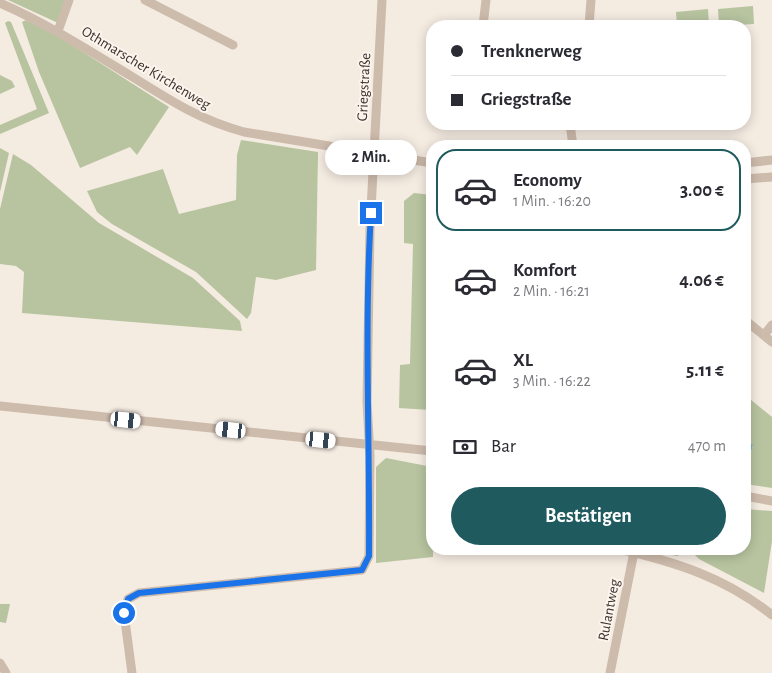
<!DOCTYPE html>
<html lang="de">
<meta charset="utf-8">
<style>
:root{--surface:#fff;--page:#f2f2f3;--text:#2b2b33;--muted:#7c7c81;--line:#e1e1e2;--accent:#1f5a5e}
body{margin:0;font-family:"Alegreya Sans",sans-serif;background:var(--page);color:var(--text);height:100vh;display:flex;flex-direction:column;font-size:19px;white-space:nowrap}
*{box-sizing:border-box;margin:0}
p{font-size:16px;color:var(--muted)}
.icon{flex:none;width:28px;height:28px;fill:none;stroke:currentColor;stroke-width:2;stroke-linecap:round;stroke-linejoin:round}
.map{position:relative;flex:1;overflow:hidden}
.details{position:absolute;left:426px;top:140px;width:325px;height:415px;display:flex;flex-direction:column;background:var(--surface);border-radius:20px;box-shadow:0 2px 12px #0003}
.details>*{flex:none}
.banner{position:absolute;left:426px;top:20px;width:325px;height:110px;border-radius:20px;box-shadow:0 2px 12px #0003;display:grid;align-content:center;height:110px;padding:0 25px;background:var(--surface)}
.end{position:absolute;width:22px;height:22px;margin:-11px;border:6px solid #1a73e8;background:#fff;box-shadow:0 0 0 2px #fff}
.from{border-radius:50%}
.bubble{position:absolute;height:35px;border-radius:18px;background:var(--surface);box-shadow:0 2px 12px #0003;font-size:16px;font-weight:700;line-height:35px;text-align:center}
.car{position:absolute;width:15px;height:30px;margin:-15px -8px;border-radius:6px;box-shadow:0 0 4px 1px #0007;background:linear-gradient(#fff 24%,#345 0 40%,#fff 0 76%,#345 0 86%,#fff 0)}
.banner b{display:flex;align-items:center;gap:18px;height:48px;font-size:19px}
.banner b+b{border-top:1px solid var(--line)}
.banner i{width:12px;height:12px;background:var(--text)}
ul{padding:9px 0 0;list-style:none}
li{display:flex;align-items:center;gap:15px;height:82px;margin:0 10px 8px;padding:0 15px;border:2px solid transparent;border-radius:20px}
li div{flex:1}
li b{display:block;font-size:19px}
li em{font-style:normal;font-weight:700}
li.selected{border-color:var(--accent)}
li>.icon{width:45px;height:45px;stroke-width:1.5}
.pay{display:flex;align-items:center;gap:12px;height:55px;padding:0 25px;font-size:19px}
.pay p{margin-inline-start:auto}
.primary-button{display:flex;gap:10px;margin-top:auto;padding:10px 25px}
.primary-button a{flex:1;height:58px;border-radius:30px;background:var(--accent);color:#fff;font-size:20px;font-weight:700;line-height:58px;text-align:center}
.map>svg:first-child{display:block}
.green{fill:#b8c4a0}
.water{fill:#7fb0b2}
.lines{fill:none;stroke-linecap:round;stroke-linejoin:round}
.minor{stroke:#cdbbac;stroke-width:9}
.route{stroke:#1a73e8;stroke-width:6}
.labels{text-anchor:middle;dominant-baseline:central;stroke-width:4;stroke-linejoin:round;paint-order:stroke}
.street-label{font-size:15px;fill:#3b302b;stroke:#fbf5ee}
</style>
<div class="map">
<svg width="772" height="673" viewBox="0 0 772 673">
<rect width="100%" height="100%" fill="#f4ebe1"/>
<path class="green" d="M 8,0 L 67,0 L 58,23 Z
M 753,6 L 754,24 L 719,26 L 718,9 Z
M 708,9 L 709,24 L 677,26 L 676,12 Z
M 26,20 L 61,38 L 169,107 L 137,155 L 130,147 L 80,168 L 39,72 L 22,22 Z
M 8,21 L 11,22 L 49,113 L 0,134 L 0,125 L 37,109 L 5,23 Z
M 0,75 L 12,81 L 15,87 L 0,94 Z
M 241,140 L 318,152 L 316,270 L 276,280 L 256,277 L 251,313 L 247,319 L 196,272 L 112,224 L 97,212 L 87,191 L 163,169 L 179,214 L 236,200 L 237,155 Z
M 0,148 L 9,153 L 0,192 Z
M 13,154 L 31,165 L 99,223 L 193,278 L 240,321 L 242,331 L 22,313 L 24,272 L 16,266 L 0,264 L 0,209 Z
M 414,193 L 432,195 L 432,403 L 430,410 L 399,408 L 400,365 L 410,364 L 413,244 L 404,243 L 404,201 Z
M 745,395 L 772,417 L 772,488 L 745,484 L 745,456 L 750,457 L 753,444 L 745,442 Z
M 386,458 L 432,467 L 433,557 L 376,563 L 376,467 Z
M 745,509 L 772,511 L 772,541 L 764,593 L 699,559 L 693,553 L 694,549 L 745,549 Z
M 643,549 L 690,549 L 677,556 Z
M 0,604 L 10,604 L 6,623 L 0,622 Z"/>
<path class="water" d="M 745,442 L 753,444 L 750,457 L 745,456 Z"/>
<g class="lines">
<path class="minor" d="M 145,0 L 233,45
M 0,3 C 46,23 88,50 131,76 C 170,100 199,120 244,132 L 432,163
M 483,26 L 486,0
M 589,26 L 591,0
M 58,31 L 69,0
M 570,124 L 573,146
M 745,163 L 772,160
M 745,179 L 772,177
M 745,320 L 772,342
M 764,335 L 772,325
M 0,406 L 432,451
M 745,496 L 772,501
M 619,549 C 676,562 726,578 772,615
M 0,663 L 6,673
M 132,673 L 124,613 L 128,599 L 139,593 L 362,570 L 369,556 L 370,456 L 367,402 L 370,229 L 382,0
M 610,673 L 634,552"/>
</g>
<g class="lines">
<path class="route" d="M 124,613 L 128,599 L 139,593 L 362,570 L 369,556 C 370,442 364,327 371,213"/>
</g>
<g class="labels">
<g class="street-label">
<text transform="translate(146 68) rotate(31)">Othmarscher Kirchenweg</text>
<text transform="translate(364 87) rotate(-87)">Griegstraße</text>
<text transform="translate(609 610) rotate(-79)">Rulantweg</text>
</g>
</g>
</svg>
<i class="end from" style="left:124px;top:613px"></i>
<i class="end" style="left:371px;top:213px"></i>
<div class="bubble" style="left:325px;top:140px;width:92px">2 Min.</div>
<i class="car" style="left:126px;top:420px;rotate:96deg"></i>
<i class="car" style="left:231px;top:430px;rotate:276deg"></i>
<i class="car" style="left:321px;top:440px;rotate:96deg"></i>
<div class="banner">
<b><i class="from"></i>Trenknerweg</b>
<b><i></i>Griegstraße</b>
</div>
<section class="details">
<ul>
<li class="selected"><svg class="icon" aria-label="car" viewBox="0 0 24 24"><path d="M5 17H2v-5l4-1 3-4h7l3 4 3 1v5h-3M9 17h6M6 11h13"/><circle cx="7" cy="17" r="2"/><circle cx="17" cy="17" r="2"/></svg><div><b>Economy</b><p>1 Min. · 16:20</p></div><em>3.00 €</em></li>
<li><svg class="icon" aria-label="car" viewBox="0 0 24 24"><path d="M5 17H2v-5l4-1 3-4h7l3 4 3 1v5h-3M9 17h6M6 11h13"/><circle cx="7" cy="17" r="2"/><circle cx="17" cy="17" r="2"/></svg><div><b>Komfort</b><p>2 Min. · 16:21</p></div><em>4.06 €</em></li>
<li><svg class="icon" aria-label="car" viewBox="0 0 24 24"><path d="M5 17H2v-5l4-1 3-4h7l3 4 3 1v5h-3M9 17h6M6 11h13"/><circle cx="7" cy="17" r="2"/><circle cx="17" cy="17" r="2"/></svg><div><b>XL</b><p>3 Min. · 16:22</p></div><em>5.11 €</em></li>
</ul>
<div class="pay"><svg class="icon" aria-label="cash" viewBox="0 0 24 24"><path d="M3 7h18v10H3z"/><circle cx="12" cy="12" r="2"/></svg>Bar<p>470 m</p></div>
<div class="primary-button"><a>Bestätigen</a></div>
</section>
</div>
